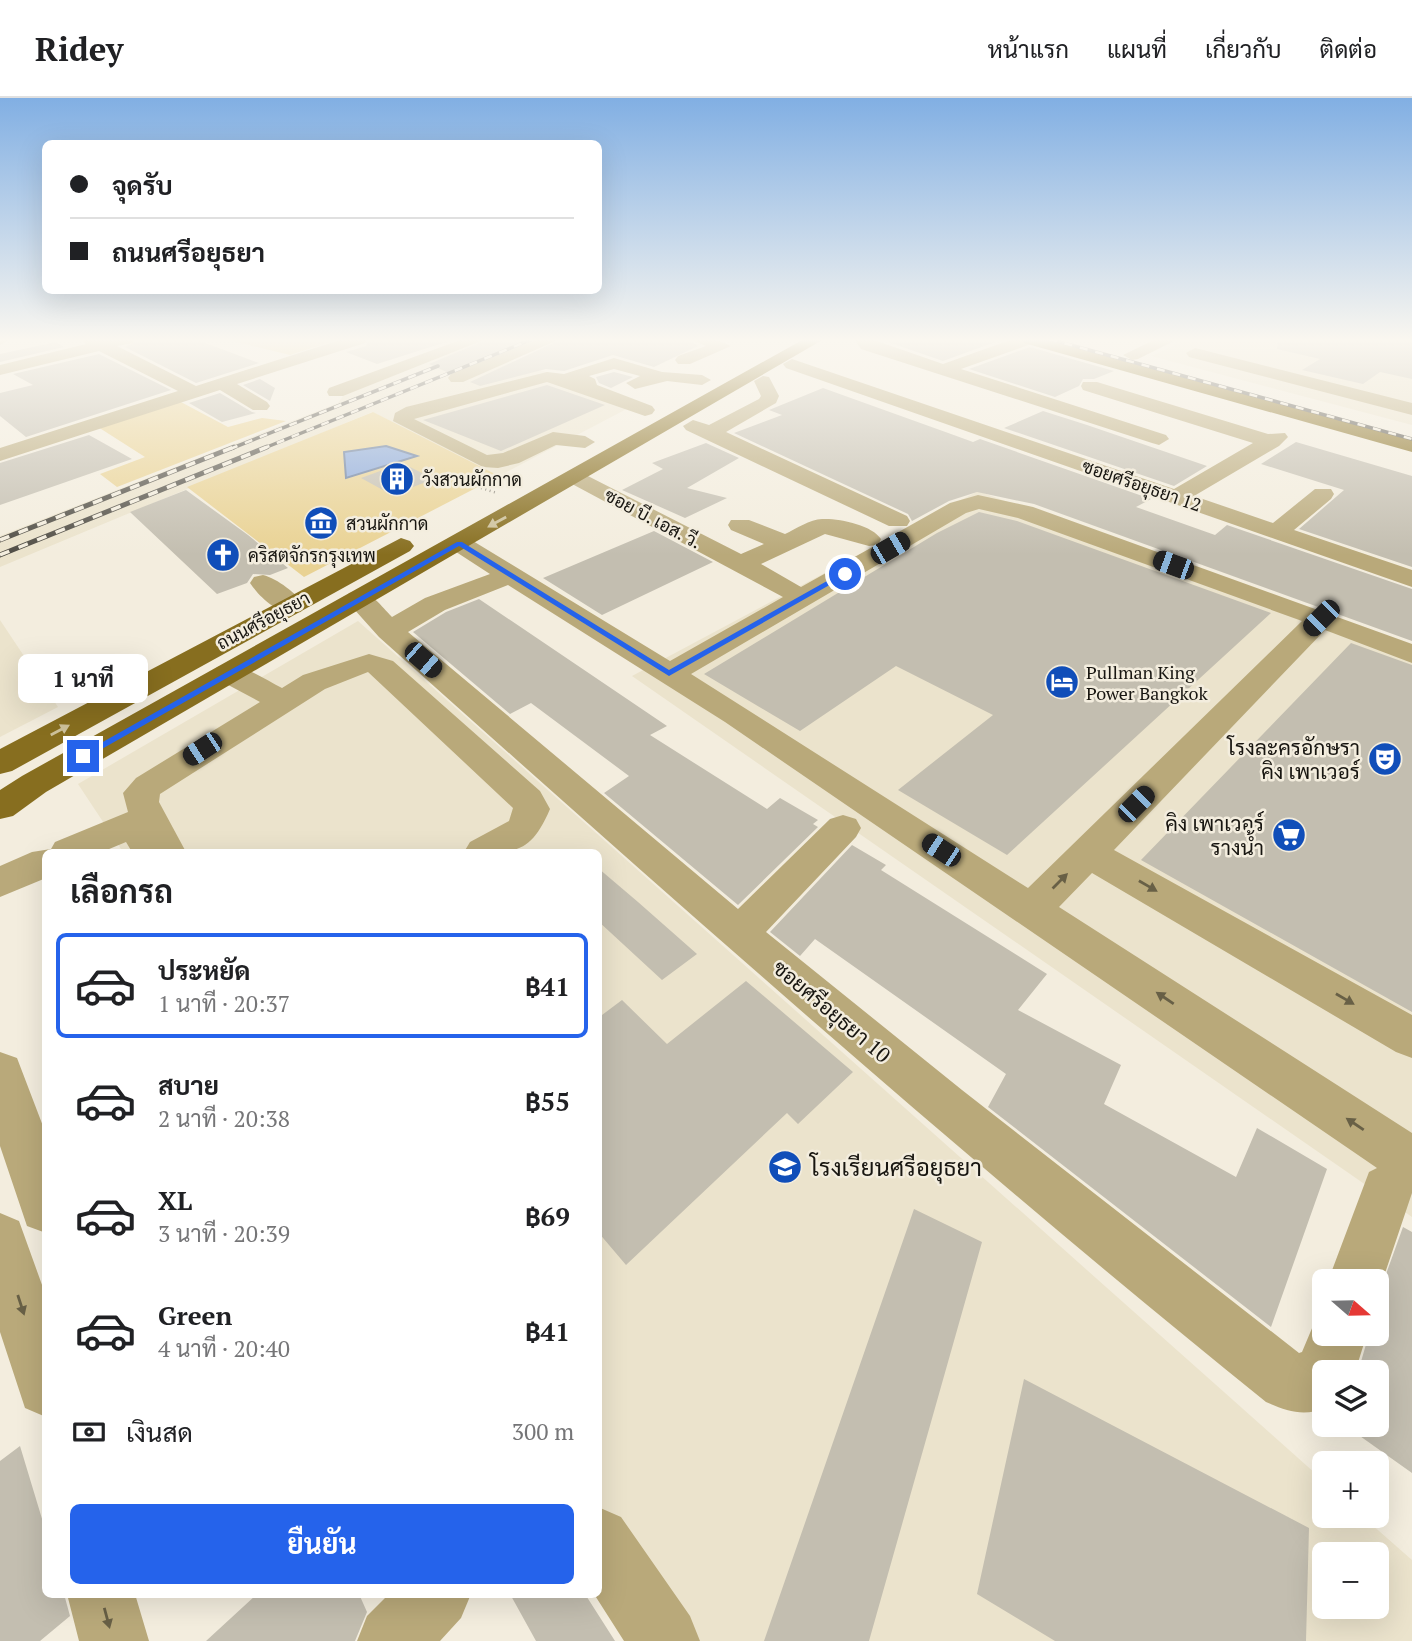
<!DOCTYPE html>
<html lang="th">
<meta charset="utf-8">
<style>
:root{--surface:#fff;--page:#f2f2f2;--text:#202124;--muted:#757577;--line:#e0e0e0;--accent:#2563eb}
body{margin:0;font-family:"PT Serif",Sarabun,serif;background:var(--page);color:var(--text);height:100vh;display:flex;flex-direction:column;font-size:26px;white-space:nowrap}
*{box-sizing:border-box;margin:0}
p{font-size:23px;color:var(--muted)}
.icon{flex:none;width:38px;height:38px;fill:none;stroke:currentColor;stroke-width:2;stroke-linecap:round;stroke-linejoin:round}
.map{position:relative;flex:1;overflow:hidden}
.details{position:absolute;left:42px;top:751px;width:560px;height:749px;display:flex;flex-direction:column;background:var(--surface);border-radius:10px;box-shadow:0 7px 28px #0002}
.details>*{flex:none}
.hud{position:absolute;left:42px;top:42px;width:560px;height:154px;border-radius:10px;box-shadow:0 7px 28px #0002;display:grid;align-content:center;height:154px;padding:0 28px;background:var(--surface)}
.needle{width:46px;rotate:110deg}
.buttons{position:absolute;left:1312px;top:1171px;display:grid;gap:14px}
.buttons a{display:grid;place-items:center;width:77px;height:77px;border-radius:10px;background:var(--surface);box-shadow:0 7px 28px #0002;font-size:35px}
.end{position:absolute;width:32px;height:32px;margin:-16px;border:9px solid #2563eb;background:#fff;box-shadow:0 0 0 4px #fff}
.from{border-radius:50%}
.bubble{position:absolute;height:49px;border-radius:10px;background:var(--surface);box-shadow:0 7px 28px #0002;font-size:23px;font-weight:700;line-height:49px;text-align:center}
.car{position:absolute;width:21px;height:42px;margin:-21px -10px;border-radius:9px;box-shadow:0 0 5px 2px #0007;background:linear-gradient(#222 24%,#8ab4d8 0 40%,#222 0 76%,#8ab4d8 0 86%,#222 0)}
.hud b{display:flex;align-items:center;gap:24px;height:66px;font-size:26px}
.hud b+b{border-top:2px solid var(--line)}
.hud i{width:18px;height:18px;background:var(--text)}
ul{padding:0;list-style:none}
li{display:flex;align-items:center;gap:21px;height:105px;margin:0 14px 10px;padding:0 14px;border:4px solid transparent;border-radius:10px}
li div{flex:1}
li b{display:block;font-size:26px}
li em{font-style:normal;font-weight:700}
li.selected{border-color:var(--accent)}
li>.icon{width:63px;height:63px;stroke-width:1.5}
h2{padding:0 28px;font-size:32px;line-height:84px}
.pay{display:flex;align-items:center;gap:18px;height:77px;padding:0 28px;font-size:26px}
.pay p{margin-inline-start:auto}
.cta{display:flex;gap:14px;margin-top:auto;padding:14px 28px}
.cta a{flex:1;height:80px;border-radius:10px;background:var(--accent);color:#fff;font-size:28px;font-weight:700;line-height:80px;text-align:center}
header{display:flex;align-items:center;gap:42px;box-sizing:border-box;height:98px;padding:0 35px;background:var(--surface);border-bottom:2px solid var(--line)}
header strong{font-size:33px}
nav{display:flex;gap:38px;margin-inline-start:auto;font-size:24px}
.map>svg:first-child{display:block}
.built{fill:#ebe3cc;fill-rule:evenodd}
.green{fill:#e9d293}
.water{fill:#87a7dc;stroke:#667c9f;stroke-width:2}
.building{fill:#c3beb0}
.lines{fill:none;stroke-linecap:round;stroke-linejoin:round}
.path{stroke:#89847a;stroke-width:2.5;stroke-dasharray:1 3.5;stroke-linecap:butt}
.minor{fill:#b9a97a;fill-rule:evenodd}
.major{fill:#876e1f;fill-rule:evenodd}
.rail-far1-casing{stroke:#4f4c44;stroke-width:3.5}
.rail-casing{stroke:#4f4c44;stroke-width:5}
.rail-far1{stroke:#f3edde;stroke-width:2.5;stroke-dasharray:8;stroke-linecap:butt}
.rail{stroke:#f3edde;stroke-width:3.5;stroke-dasharray:10;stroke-linecap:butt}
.oneway{fill:#cdc19b}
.oneway2{fill:#686046}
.route{fill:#2563eb}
.labels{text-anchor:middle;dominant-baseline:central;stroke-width:5;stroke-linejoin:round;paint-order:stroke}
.far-poi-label{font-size:18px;fill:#181611;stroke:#f3edde;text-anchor:start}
.far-street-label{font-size:18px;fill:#181611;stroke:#f3edde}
.poi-label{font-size:21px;fill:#181611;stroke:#f3edde;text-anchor:end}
.street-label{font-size:21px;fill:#181611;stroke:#f3edde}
.near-poi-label{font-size:24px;fill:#181611;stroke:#f3edde;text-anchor:start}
</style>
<header>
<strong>Ridey</strong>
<nav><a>หน้าแรก</a><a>แผนที่</a><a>เกี่ยวกับ</a><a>ติดต่อ</a></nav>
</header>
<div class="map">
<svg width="1412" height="1543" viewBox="0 0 1412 1543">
<rect width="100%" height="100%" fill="#f3edde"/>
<path class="built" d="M 486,241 L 550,241 L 504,260 L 638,305 L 499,378 L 372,314 L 0,469 L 0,438 L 338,305 L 343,298 Z
M 1189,241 L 1412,241 L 1412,327 L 1151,258 Z
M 978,393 L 1412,552 L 1412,1119 L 632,578 Z
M 0,522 L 58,609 L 0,639 Z
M 358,523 L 1325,1384 L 1325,1418 L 1362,1418 L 1412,1462 L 1412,1543 L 634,1543 L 598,1488 L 598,754 L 123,754 L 78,686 ZM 1325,1456 L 1377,1456 L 1377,1508 L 1325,1508 Z"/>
<path class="green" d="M 238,241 L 340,241 L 290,257 L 232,243 Z
M 179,303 L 228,329 L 262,320 L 286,323 L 117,389 L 100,376 L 145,359 L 98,329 Z
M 373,314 L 499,378 L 304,479 L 187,389 Z"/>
<path class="water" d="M 386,348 L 417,358 L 346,380 L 344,354 Z"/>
<path class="building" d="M 142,241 L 195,241 L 259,265 L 196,285 L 125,249 Z
M 369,241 L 456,241 L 377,266 L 346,254 L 366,248 Z
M 489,241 L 532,241 L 449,275 L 429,266 Z
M 562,241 L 688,241 L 698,248 L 654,269 L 613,257 L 564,273 L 546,271 L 480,288 L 470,284 Z
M 879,241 L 989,241 L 998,243 L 943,263 Z
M 1278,241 L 1412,241 L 1412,281 L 1380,274 L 1363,286 L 1302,272 L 1320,261 L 1277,251 Z
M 56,244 L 64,249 L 0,264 L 0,256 Z
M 1030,249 L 1114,273 L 1094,281 L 1083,281 L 1079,288 L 1055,299 L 969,271 Z
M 99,256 L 171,292 L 26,339 L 0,318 L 0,295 L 33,287 L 13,276 Z
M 614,274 L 633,279 L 611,290 L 599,285 L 596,279 Z
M 260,281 L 275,290 L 270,303 L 243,287 Z
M 547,287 L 605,307 L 501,353 L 423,322 Z
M 823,290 L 951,336 L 973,344 L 980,341 L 1151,401 L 1136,409 L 1215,437 L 1227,427 L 1412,491 L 1412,543 L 1034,406 L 977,394 L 949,403 L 912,423 L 908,416 L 734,335 L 782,317 L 769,312 Z
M 220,295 L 252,314 L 256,315 L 222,324 L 189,305 Z
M 1043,313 L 1087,327 L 1207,368 L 1174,388 L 1004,330 Z
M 89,337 L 132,361 L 0,407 L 0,365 Z
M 1296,344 L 1412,378 L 1412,469 L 1299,431 L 1344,392 L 1261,366 Z
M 706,345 L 739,360 L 687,390 L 727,400 L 685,420 L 622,392 L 663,371 L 652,365 Z
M 402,365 L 434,381 L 392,397 L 361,380 Z
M 186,392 L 248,437 L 288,470 L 270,477 L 253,476 L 247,485 L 217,496 L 130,414 Z
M 979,414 L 1017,423 L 1271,515 L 1007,757 L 898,692 L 993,617 L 896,568 L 800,633 L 704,576 L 937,435 Z
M 654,433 L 713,464 L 602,517 L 543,480 Z
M 479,501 L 667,628 L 650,637 L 767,711 L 780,700 L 818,722 L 813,726 L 818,729 L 738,807 L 604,695 L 629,678 L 531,605 L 510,616 L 413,534 L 446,514 Z
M 1351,545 L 1412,567 L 1412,914 L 1141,762 Z
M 852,747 L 886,767 L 881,772 L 1047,876 L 1018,912 L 1121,967 L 1104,1006 L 1236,1079 L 1257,1030 L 1327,1071 L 1271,1229 L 988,1009 L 1006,976 L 815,841 L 800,858 L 770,834 Z
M 598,770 L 638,804 L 697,856 L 662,882 L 598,823 Z
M 746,883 L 853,974 L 798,1026 L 787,1015 L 626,1167 L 598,1134 L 598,920 L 622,902 L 667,946 Z
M 914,1111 L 982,1144 L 869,1543 L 764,1543 Z
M 1403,1129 L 1412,1134 L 1412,1375 L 1343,1326 L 1377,1326 L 1377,1274 L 1358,1274 L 1369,1236 L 1377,1236 L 1377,1201 Z
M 1024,1281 L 1309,1430 L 1306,1543 L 1055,1543 L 977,1496 Z
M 20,1348 L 46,1434 L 46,1496 L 64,1496 L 70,1518 L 40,1543 L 0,1543 L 0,1363 Z
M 257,1496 L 359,1496 L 367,1514 L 355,1543 L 206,1543 Z
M 510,1496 L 585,1496 L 615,1543 L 536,1543 Z"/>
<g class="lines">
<path class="path" d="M 481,390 L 497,395"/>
<path class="minor" d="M 0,241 L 12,241 L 0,247 Z
M 81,241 L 135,241 L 133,245 L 117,248 L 196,288 L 343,241 L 367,241 L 365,245 L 237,286 L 267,304 L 270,308 L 267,312 L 253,312 L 220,292 L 0,363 L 0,350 L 178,293 L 99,253 L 0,277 L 0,267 L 86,246 Z
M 463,241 L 486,241 L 343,298 L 329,298 L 327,294 L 329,290 Z
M 538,241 L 560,241 L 463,284 L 451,284 L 448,280 L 451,276 Z
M 690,241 L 715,241 L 731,248 L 690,266 L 678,266 L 675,262 L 678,258 L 706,248 Z
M 854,241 L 871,241 L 943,266 L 1013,241 L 1036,241 L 1034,245 L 961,271 L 1166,337 L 1169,341 L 1159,347 L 1152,345 L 861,251 Z
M 1156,241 L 1178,241 L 1138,261 L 1132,262 L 1123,257 Z
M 1195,250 L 1412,305 L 1412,317 L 1189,259 L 1186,255 Z
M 614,260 L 662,274 L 702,277 L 711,282 L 702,287 L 667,283 L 635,291 L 626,285 L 640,278 L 614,271 L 589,278 L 595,281 L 597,287 L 652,308 L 655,312 L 652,316 L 645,318 L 547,284 L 414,321 L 487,357 L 503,355 L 553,334 L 585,338 L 595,344 L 585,350 L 556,347 L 519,365 L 498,370 L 483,369 L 393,323 L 395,315 L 406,309 L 547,274 L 564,276 Z
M 792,261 L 1174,391 L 1253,345 L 1083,292 L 1081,288 L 1083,284 L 1097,284 L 1268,336 L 1285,335 L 1288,339 L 1279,348 L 1194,398 L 1273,425 L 1315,391 L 1331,391 L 1334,396 L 1331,401 L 1294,432 L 1412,472 L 1412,489 L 786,270 L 783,266 Z
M 763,278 L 769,279 L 779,298 L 776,305 L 726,334 L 907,418 L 910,423 L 907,428 L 889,428 L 686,332 L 683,328 L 693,322 L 709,327 L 759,301 L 761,298 L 754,283 Z
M 582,375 L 741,456 L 764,446 L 731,432 L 728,427 L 731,422 L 749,422 L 785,436 C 796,431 810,421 822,421 C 839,420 872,427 881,441 L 879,445 L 950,405 L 978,397 L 1033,409 L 1412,546 L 1412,565 L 1325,532 L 1114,752 L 1412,917 L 1412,960 L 1396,954 L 1092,775 L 1059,809 L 1412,1035 L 1412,1095 L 1377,1199 L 1377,1183 L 1328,1183 L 1369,1074 L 1377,1070 L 725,624 L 508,487 L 445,512 L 408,534 L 738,811 L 830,721 L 843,717 L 856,721 L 861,730 L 856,739 L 766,834 L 962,992 L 1299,1255 L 1302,1254 L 1318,1216 L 1325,1213 L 1325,1236 L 1367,1236 L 1355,1274 L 1325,1274 L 1325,1310 C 1304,1319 1286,1313 1266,1304 C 962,1059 670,799 379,539 L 345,501 L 349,495 C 370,490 379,506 392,519 L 425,500 L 490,476 L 450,450 L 447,445 L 450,440 L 468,440 L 670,563 L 783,499 L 574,387 L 571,382 L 574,377 ZM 979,411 L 1018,420 L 1302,523 L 1028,790 L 691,576 L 966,415 ZM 825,436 L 869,448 L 876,447 L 801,489 L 761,466 Z
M 263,477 C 278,481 296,495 305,508 L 301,514 C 281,519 261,501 250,485 L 254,479 Z
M 369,556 L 393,563 L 540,693 L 550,711 C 529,760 512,754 464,754 L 470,744 L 509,723 L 513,710 L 368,574 L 325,591 L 160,696 L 159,704 L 186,754 L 132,754 L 126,744 L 102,754 L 46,754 L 46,780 L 0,799 L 0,768 L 32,754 L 51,751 L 55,744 L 128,714 L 123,695 L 136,680 L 260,604 L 217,581 L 213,575 L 217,569 C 240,563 262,580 282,590 L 303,577 Z
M 0,954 L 17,960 L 46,1036 L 46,1135 L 27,1128 L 0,1048 Z
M 0,1115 L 19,1123 L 46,1198 L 46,1319 L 25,1310 L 0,1234 Z
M 598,1409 L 621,1419 L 690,1518 L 700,1543 L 624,1543 L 594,1496 L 598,1496 Z
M 67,1496 L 135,1496 L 149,1543 L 79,1543 Z
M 389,1496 L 471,1496 L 461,1520 L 440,1543 L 357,1543 L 367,1518 Z"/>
<path class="major" d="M 804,241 L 824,241 L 46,694 L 13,718 L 0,721 L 0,692 L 22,678 Z
M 1022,241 L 1047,241 L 1412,341 L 1412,354 L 1024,245 Z
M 401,440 L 410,443 L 414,448 L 410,453 L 12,673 L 0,676 L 0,651 Z"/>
<g class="rail-far1-casing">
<path id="rail-far1" d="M 1049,241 L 1412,341
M 230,351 L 438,268
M 262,351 L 533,241"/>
</g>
<g class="rail-casing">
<path id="rail" d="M 0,442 L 234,349
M 0,457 L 267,349"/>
</g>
<use href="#rail-far1" class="rail-far1"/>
<use href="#rail" class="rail"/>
</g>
<defs><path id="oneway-solid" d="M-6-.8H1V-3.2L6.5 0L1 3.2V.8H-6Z" transform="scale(1.75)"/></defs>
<g class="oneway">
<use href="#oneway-solid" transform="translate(497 424) rotate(151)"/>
<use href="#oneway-solid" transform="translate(60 632) rotate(-28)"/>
</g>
<g class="oneway2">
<use href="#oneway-solid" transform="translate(1060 783) rotate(-45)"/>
<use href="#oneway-solid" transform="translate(1148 788) rotate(30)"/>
<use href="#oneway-solid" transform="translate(1165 900) rotate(-146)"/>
<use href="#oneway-solid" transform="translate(1345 901) rotate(30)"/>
<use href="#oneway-solid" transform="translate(1355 1026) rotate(-146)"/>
<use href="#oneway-solid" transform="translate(21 1207) rotate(72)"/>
<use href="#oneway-solid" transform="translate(107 1520) rotate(75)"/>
</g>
<linearGradient id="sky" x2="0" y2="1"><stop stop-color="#81afe3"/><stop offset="0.53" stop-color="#faf7f0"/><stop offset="1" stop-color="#faf7f0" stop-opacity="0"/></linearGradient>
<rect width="1412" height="457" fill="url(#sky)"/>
<path class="route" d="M 457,444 L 462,444 L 669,572 L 843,474 L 849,476 L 669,578 L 459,448 L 86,660 L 78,658 Z"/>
<defs>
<g id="building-disc" transform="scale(1.75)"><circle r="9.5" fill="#104eb9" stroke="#f3edde"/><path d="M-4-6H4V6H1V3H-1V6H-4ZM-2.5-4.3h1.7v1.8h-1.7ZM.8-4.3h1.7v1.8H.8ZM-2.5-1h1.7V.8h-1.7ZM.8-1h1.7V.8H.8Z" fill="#fff"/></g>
<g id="museum-disc" transform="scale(1.75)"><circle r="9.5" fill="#104eb9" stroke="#f3edde"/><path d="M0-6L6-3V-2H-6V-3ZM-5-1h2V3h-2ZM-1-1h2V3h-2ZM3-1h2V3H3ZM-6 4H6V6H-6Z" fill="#fff"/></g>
<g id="church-disc" transform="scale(1.75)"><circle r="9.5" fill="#104eb9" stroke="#f3edde"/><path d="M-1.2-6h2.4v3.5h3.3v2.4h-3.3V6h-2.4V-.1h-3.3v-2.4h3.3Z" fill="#fff"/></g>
<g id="hotel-disc" transform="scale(1.75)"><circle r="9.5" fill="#104eb9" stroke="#f3edde"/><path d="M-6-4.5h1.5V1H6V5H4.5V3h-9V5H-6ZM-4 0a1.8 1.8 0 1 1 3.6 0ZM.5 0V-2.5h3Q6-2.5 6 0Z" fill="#fff"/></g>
<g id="theatre-disc" transform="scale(1.75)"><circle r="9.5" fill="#104eb9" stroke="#f3edde"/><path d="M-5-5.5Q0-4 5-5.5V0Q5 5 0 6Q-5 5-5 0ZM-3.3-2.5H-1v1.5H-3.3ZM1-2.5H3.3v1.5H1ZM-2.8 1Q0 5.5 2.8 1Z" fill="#fff"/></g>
<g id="supermarket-disc" transform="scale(1.75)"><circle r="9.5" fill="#104eb9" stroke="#f3edde"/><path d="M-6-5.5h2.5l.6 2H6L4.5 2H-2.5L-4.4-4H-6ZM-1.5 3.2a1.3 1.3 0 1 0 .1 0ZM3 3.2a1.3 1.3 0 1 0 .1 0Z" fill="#fff"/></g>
<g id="school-disc" transform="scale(1.75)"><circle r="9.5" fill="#104eb9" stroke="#f3edde"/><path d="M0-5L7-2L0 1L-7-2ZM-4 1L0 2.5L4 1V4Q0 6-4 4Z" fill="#fff"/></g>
</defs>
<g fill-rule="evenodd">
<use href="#building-disc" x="397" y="381"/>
<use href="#museum-disc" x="321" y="425"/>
<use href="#church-disc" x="223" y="457"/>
<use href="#hotel-disc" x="1062" y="584"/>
<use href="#theatre-disc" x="1385" y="661"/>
<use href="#supermarket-disc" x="1289" y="737"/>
<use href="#school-disc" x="785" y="1069"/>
</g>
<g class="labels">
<g class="far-poi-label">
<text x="422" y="381">วังสวนผักกาด</text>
<text x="346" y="425">สวนผักกาด</text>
<text x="248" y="457">คริสตจักรกรุงเทพ</text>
<text x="1086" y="574">Pullman King<tspan x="1086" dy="21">Power Bangkok</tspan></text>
</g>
<g class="far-street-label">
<text transform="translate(1142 387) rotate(19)">ซอยศรีอยุธยา 12</text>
<text transform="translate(653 420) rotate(28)">ซอย บี. เอส. วี.</text>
<text transform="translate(263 522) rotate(-28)">ถนนศรีอยุธยา</text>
</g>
<g class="poi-label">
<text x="1360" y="649">โรงละครอักษรา<tspan x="1360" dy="24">คิง เพาเวอร์</tspan></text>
<text x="1264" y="725">คิง เพาเวอร์<tspan x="1264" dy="24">รางน้ำ</tspan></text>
</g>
<g class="street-label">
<text transform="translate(832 913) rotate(40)">ซอยศรีอยุธยา 10</text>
</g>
<g class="near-poi-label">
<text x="810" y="1069">โรงเรียนศรีอยุธยา</text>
</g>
</g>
</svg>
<div class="buttons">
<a><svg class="needle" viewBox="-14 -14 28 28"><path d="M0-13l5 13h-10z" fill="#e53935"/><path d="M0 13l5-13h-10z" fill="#757577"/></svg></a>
<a><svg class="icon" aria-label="layers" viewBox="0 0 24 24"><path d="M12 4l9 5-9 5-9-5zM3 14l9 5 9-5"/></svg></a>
<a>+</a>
<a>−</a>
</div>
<i class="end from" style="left:845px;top:476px"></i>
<i class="end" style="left:83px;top:658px"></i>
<div class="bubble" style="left:18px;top:556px;width:130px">1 นาที</div>
<i class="car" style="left:890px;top:450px;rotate:60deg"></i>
<i class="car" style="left:1173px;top:467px;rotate:290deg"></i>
<i class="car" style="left:1321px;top:520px;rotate:225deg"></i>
<i class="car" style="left:423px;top:562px;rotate:131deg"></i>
<i class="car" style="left:202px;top:651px;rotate:237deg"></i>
<i class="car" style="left:1136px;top:706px;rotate:45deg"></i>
<i class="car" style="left:941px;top:752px;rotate:303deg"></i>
<div class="hud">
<b><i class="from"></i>จุดรับ</b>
<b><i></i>ถนนศรีอยุธยา</b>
</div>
<section class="details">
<h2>เลือกรถ</h2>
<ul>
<li class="selected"><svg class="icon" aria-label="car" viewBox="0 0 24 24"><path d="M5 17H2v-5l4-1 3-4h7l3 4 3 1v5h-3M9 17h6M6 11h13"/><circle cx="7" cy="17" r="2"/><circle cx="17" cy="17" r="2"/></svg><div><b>ประหยัด</b><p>1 นาที · 20:37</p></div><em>฿41</em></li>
<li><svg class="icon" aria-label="car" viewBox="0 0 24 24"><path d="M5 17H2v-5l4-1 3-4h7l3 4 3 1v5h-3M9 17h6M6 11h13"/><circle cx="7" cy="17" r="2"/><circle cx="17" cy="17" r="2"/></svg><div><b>สบาย</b><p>2 นาที · 20:38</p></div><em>฿55</em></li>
<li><svg class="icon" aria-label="car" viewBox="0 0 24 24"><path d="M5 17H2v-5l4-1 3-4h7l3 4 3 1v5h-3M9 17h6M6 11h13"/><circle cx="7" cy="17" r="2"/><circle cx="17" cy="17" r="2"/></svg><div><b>XL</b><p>3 นาที · 20:39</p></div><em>฿69</em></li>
<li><svg class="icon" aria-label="car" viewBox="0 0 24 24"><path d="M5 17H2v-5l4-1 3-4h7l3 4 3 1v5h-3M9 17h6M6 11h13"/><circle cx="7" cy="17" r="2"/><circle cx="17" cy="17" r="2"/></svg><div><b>Green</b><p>4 นาที · 20:40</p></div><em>฿41</em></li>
</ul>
<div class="pay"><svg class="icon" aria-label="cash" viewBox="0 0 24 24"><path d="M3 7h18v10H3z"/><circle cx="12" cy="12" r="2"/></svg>เงินสด<p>300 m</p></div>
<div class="cta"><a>ยืนยัน</a></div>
</section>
</div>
